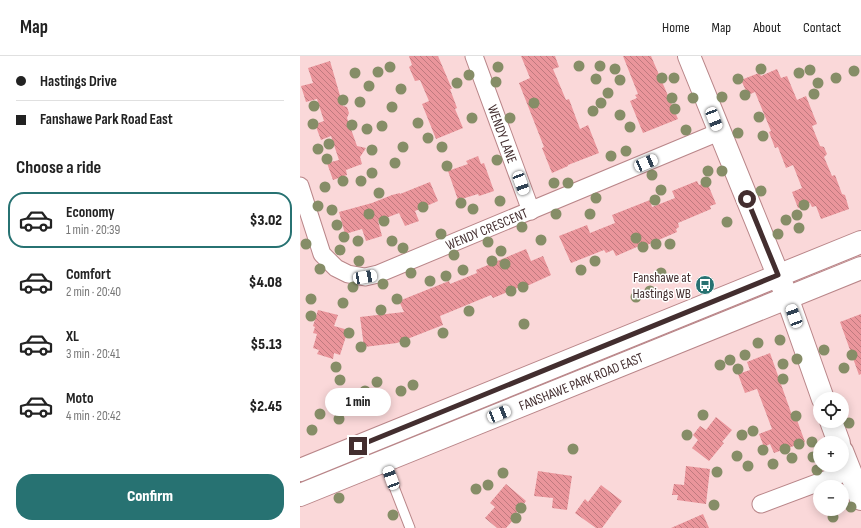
<!DOCTYPE html>
<meta charset="utf-8">
<style>
:root{--surface:#fff;--page:#f2f2f2;--text:#222;--muted:#767676;--line:#e0e0e0;--accent:#277272}
body{margin:0;font-family:"Sofia Sans Condensed",sans-serif;background:var(--page);color:var(--text);height:100vh;display:flex;flex-direction:column;font-size:15px;white-space:nowrap}
*{box-sizing:border-box;margin:0}
p{font-size:13px;color:var(--muted)}
.icon{flex:none;width:22px;height:22px;fill:none;stroke:currentColor;stroke-width:2;stroke-linecap:round;stroke-linejoin:round}
.map{position:relative;flex:1;overflow:hidden}
.panel{display:flex;flex-direction:column;background:var(--surface);width:300px}
.panel>*{flex:none}
.guide{display:grid;align-content:center;height:88px;padding:0 16px;background:var(--surface)}
.tools{position:absolute;left:513px;top:336px;display:grid;gap:8px}
.tools a{display:grid;place-items:center;width:36px;height:36px;border-radius:50%;background:var(--surface);box-shadow:0 2px 10px #0003;font-size:20px}
.end{position:absolute;width:18px;height:18px;margin:-9px;border:5px solid #432e2f;background:#fff;box-shadow:0 0 0 2px #fff}
.from{border-radius:50%}
.bubble{position:absolute;height:28px;border-radius:14px;background:var(--surface);box-shadow:0 2px 10px #0003;font-size:13px;font-weight:800;line-height:28px;text-align:center}
.car{position:absolute;width:12px;height:24px;margin:-12px -6px;border-radius:5px;box-shadow:0 0 3px 1px #0007;background:linear-gradient(#fff 24%,#345 0 40%,#fff 0 76%,#345 0 86%,#fff 0)}
.guide b{display:flex;align-items:center;gap:14px;height:38px;font-size:15px}
.guide b+b{border-top:1px solid var(--line)}
.guide i{width:10px;height:10px;background:var(--text)}
ul{padding:0;list-style:none}
li{display:flex;align-items:center;gap:12px;height:56px;margin:0 8px 6px;padding:0 8px;border:2px solid transparent;border-radius:16px}
li div{flex:1}
li b{display:block;font-size:15px}
li em{font-style:normal;font-weight:800}
li.current{border-color:var(--accent)}
li>.icon{width:36px;height:36px;stroke-width:1.5}
h2{padding:0 16px;font-size:18px;line-height:48px}
.cta{display:flex;gap:8px;margin-top:auto;padding:8px 16px}
.cta a{flex:1;height:46px;border-radius:16px;background:var(--accent);color:#fff;font-size:16px;font-weight:800;line-height:46px;text-align:center}
header{display:flex;align-items:center;gap:24px;box-sizing:border-box;height:56px;padding:0 20px;background:var(--surface);border-bottom:1px solid var(--line)}
header strong{font-size:19px}
nav{display:flex;gap:22px;margin-inline-start:auto;font-size:14px}
main{display:flex;flex:1;min-height:0}
.map>svg:first-child{display:block}
.building{fill:url(#building-back-hatch)}
.lines{fill:none;stroke-linecap:round;stroke-linejoin:round}
.lane-casing{stroke:#b98689;stroke-width:11}
.street-casing{stroke:#b98689;stroke-width:19}
.secondary-casing{stroke:#b98689;stroke-width:24}
.lane{stroke:#fff;stroke-width:9}
.street{stroke:#fff;stroke-width:17}
.secondary{stroke:#fff;stroke-width:22}
.tree{fill:#868d67}
.route{stroke:#432e2f;stroke-width:5}
.labels{text-anchor:middle;dominant-baseline:central;stroke-width:3;stroke-linejoin:round;paint-order:stroke}
.street-label{font-size:14px;fill:#432e2f;stroke:#fff}
.poi-label{font-size:14px;fill:#432e2f;stroke:#fff;text-anchor:end}
</style>
<header>
<strong>Map</strong>
<nav><a>Home</a><a>Map</a><a>About</a><a>Contact</a></nav>
</header>
<main>
<section class="panel">
<div class="guide">
<b><i class="from"></i>Hastings Drive</b>
<b><i></i>Fanshawe Park Road East</b>
</div>
<h2>Choose a ride</h2>
<ul>
<li class="current"><svg class="icon" aria-label="car" viewBox="0 0 24 24"><path d="M5 17H2v-5l4-1 3-4h7l3 4 3 1v5h-3M9 17h6M6 11h13"/><circle cx="7" cy="17" r="2"/><circle cx="17" cy="17" r="2"/></svg><div><b>Economy</b><p>1 min · 20:39</p></div><em>$3.02</em></li>
<li><svg class="icon" aria-label="car" viewBox="0 0 24 24"><path d="M5 17H2v-5l4-1 3-4h7l3 4 3 1v5h-3M9 17h6M6 11h13"/><circle cx="7" cy="17" r="2"/><circle cx="17" cy="17" r="2"/></svg><div><b>Comfort</b><p>2 min · 20:40</p></div><em>$4.08</em></li>
<li><svg class="icon" aria-label="car" viewBox="0 0 24 24"><path d="M5 17H2v-5l4-1 3-4h7l3 4 3 1v5h-3M9 17h6M6 11h13"/><circle cx="7" cy="17" r="2"/><circle cx="17" cy="17" r="2"/></svg><div><b>XL</b><p>3 min · 20:41</p></div><em>$5.13</em></li>
<li><svg class="icon" aria-label="car" viewBox="0 0 24 24"><path d="M5 17H2v-5l4-1 3-4h7l3 4 3 1v5h-3M9 17h6M6 11h13"/><circle cx="7" cy="17" r="2"/><circle cx="17" cy="17" r="2"/></svg><div><b>Moto</b><p>4 min · 20:42</p></div><em>$2.45</em></li>
</ul>
<div class="cta"><a>Confirm</a></div>
</section>
<div class="map">
<svg width="561" height="472" viewBox="0 0 561 472">
<defs>
<pattern id="building-back-hatch" width="6" height="6" patternUnits="userSpaceOnUse"><rect width="6" height="6" fill="#ea959b"/><path d="M-1 5l2 2M0 0l6 6M5-1l2 2" fill="none" stroke="#bf7a7f"/></pattern>
</defs>
<rect width="100%" height="100%" fill="#fad8d9"/>
<path class="building" d="M 109,0 L 138,0 L 152,33 L 150,33 L 157,52 L 155,53 L 163,72 L 136,83 L 122,48 L 129,45 L 120,24 L 115,25 L 109,11 L 112,9 Z
M 221,0 L 255,0 L 259,11 L 253,13 L 266,44 L 269,43 L 280,73 L 288,69 L 299,97 L 268,109 L 268,110 L 252,117 L 242,92 L 244,91 L 219,27 L 230,22 Z
M 323,0 L 351,0 L 378,63 L 343,77 L 330,45 L 337,42 L 335,39 L 338,38 Z
M 30,5 L 43,50 L 47,51 L 49,57 L 47,62 L 57,90 L 66,92 L 60,101 L 62,108 L 46,114 L 47,119 L 33,124 L 27,107 L 39,104 L 31,80 L 21,84 L 15,68 L 24,65 L 17,43 L 6,46 L 1,30 L 13,27 L 8,12 Z
M 477,13 L 481,22 L 487,20 L 497,44 L 506,40 L 517,68 L 512,70 L 520,90 L 524,91 L 527,98 L 524,101 L 532,120 L 535,119 L 542,138 L 545,139 L 549,153 L 521,163 L 516,150 L 512,151 L 510,147 L 498,152 L 492,136 L 502,132 L 493,109 L 486,112 L 478,91 L 475,92 L 469,76 L 471,75 L 455,36 L 448,39 L 441,24 L 459,17 L 461,20 Z
M 178,100 L 181,108 L 184,107 L 194,135 L 179,140 L 178,138 L 158,144 L 148,115 L 168,108 L 166,105 Z
M 397,125 L 399,129 L 407,126 L 416,148 L 410,150 L 411,153 L 378,167 L 379,171 L 376,173 L 377,176 L 347,189 L 346,187 L 316,200 L 313,194 L 306,197 L 304,194 L 271,207 L 259,180 L 287,169 L 290,177 L 315,167 L 312,159 L 350,144 L 352,151 L 375,142 L 372,135 Z
M 130,126 L 138,145 L 115,155 L 119,165 L 105,170 L 99,157 L 78,165 L 82,180 L 66,185 L 62,173 L 45,178 L 39,156 L 72,147 L 92,139 L 100,137 L 100,138 Z
M 226,193 L 231,205 L 243,200 L 251,219 L 227,230 L 227,228 L 193,242 L 191,239 L 140,260 L 143,269 L 97,287 L 64,291 L 60,261 L 104,256 L 99,245 L 149,225 L 150,228 L 177,217 L 176,214 Z
M 18,254 L 38,259 L 34,270 L 48,274 L 40,299 L 34,297 L 33,303 L 17,298 L 19,294 L 13,292 L 17,278 L 13,277 L 15,271 L 13,270 Z
M 561,258 L 561,318 L 559,319 L 540,266 Z
M 470,297 L 494,365 L 497,364 L 505,386 L 474,397 L 470,388 L 464,391 L 459,378 L 472,373 L 457,333 L 445,337 L 438,318 L 450,314 L 447,306 Z
M 416,361 L 432,374 L 422,386 L 424,387 L 409,405 L 392,392 L 398,384 L 393,379 L 400,370 L 406,374 Z
M 386,410 L 410,413 L 406,448 L 377,444 L 378,439 L 372,439 L 374,428 L 384,429 Z
M 238,415 L 272,420 L 267,454 L 252,452 L 253,442 L 234,440 Z
M 206,428 L 226,445 L 212,462 L 214,463 L 206,472 L 197,472 L 185,462 L 195,451 L 190,447 Z
M 301,429 L 322,445 L 302,472 L 296,472 L 275,457 L 285,443 L 288,446 Z
M 403,458 L 409,472 L 371,472 Z"/>
<g class="lines">
<g class="lane-casing">
<path id="lane" d="M 84,405 L 110,472"/>
</g>
<g class="street-casing">
<g id="street">
<path id="s1" d="M 174,0 L 231,155"/>
<path id="s2" d="M 0,130 L 22,198 L 36,212 L 48,218 L 65,221 L 78,218 L 419,76"/>
<path d="M 461,448 L 549,415"/>
</g>
</g>
<g class="secondary-casing">
<g id="secondary">
<path d="M 389,0 L 487,241 L 523,343"/>
<path d="M 531,365 L 539,387"/>
<path d="M 542,395 L 561,443"/>
<path d="M 0,414 L 561,186"/>
<path id="s3" d="M 0,439 L 561,212"/>
</g>
</g>
<use href="#lane" class="lane"/>
<use href="#street" class="street"/>
<use href="#secondary" class="secondary"/>
</g>
<g class="tree">
<circle cx="279" cy="10" r="5.5"/>
<circle cx="300" cy="10" r="5.5"/>
<circle cx="90" cy="11" r="5.5"/>
<circle cx="198" cy="11" r="5.5"/>
<circle cx="315" cy="13" r="5.5"/>
<circle cx="461" cy="13" r="5.5"/>
<circle cx="510" cy="14" r="5.5"/>
<circle cx="554" cy="15" r="5.5"/>
<circle cx="78" cy="16" r="5.5"/>
<circle cx="55" cy="17" r="5.5"/>
<circle cx="499" cy="17" r="5.5"/>
<circle cx="169" cy="19" r="5.5"/>
<circle cx="362" cy="22" r="5.5"/>
<circle cx="374" cy="22" r="5.5"/>
<circle cx="536" cy="22" r="5.5"/>
<circle cx="296" cy="23" r="5.5"/>
<circle cx="438" cy="23" r="5.5"/>
<circle cx="320" cy="24" r="5.5"/>
<circle cx="196" cy="26" r="5.5"/>
<circle cx="157" cy="27" r="5.5"/>
<circle cx="518" cy="27" r="5.5"/>
<circle cx="69" cy="30" r="5.5"/>
<circle cx="101" cy="33" r="5.5"/>
<circle cx="308" cy="37" r="5.5"/>
<circle cx="514" cy="38" r="5.5"/>
<circle cx="445" cy="39" r="5.5"/>
<circle cx="422" cy="41" r="5.5"/>
<circle cx="372" cy="42" r="5.5"/>
<circle cx="393" cy="42" r="5.5"/>
<circle cx="43" cy="44" r="5.5"/>
<circle cx="60" cy="46" r="5.5"/>
<circle cx="234" cy="47" r="5.5"/>
<circle cx="301" cy="47" r="5.5"/>
<circle cx="14" cy="50" r="5.5"/>
<circle cx="92" cy="51" r="5.5"/>
<circle cx="375" cy="53" r="5.5"/>
<circle cx="293" cy="55" r="5.5"/>
<circle cx="320" cy="59" r="5.5"/>
<circle cx="459" cy="61" r="5.5"/>
<circle cx="172" cy="62" r="5.5"/>
<circle cx="210" cy="62" r="5.5"/>
<circle cx="118" cy="67" r="5.5"/>
<circle cx="13" cy="68" r="5.5"/>
<circle cx="52" cy="69" r="5.5"/>
<circle cx="82" cy="70" r="5.5"/>
<circle cx="330" cy="71" r="5.5"/>
<circle cx="67" cy="73" r="5.5"/>
<circle cx="386" cy="74" r="5.5"/>
<circle cx="438" cy="77" r="5.5"/>
<circle cx="463" cy="80" r="5.5"/>
<circle cx="128" cy="82" r="5.5"/>
<circle cx="29" cy="88" r="5.5"/>
<circle cx="103" cy="91" r="5.5"/>
<circle cx="142" cy="91" r="5.5"/>
<circle cx="18" cy="93" r="5.5"/>
<circle cx="72" cy="94" r="5.5"/>
<circle cx="326" cy="95" r="5.5"/>
<circle cx="311" cy="100" r="5.5"/>
<circle cx="27" cy="103" r="5.5"/>
<circle cx="197" cy="104" r="5.5"/>
<circle cx="95" cy="107" r="5.5"/>
<circle cx="147" cy="110" r="5.5"/>
<circle cx="408" cy="115" r="5.5"/>
<circle cx="422" cy="115" r="5.5"/>
<circle cx="72" cy="117" r="5.5"/>
<circle cx="352" cy="119" r="5.5"/>
<circle cx="43" cy="125" r="5.5"/>
<circle cx="61" cy="125" r="5.5"/>
<circle cx="406" cy="126" r="5.5"/>
<circle cx="254" cy="127" r="5.5"/>
<circle cx="268" cy="127" r="5.5"/>
<circle cx="25" cy="131" r="5.5"/>
<circle cx="361" cy="134" r="5.5"/>
<circle cx="461" cy="135" r="5.5"/>
<circle cx="79" cy="137" r="5.5"/>
<circle cx="296" cy="142" r="5.5"/>
<circle cx="355" cy="144" r="5.5"/>
<circle cx="200" cy="145" r="5.5"/>
<circle cx="161" cy="147" r="5.5"/>
<circle cx="504" cy="149" r="5.5"/>
<circle cx="18" cy="150" r="5.5"/>
<circle cx="123" cy="151" r="5.5"/>
<circle cx="173" cy="153" r="5.5"/>
<circle cx="32" cy="154" r="5.5"/>
<circle cx="69" cy="158" r="5.5"/>
<circle cx="256" cy="158" r="5.5"/>
<circle cx="290" cy="158" r="5.5"/>
<circle cx="497" cy="159" r="5.5"/>
<circle cx="486" cy="164" r="5.5"/>
<circle cx="84" cy="165" r="5.5"/>
<circle cx="427" cy="166" r="5.5"/>
<circle cx="37" cy="169" r="5.5"/>
<circle cx="222" cy="171" r="5.5"/>
<circle cx="499" cy="172" r="5.5"/>
<circle cx="141" cy="178" r="5.5"/>
<circle cx="478" cy="178" r="5.5"/>
<circle cx="44" cy="181" r="5.5"/>
<circle cx="336" cy="182" r="5.5"/>
<circle cx="241" cy="184" r="5.5"/>
<circle cx="58" cy="185" r="5.5"/>
<circle cx="92" cy="185" r="5.5"/>
<circle cx="188" cy="186" r="5.5"/>
<circle cx="6" cy="188" r="5.5"/>
<circle cx="356" cy="188" r="5.5"/>
<circle cx="370" cy="188" r="5.5"/>
<circle cx="343" cy="191" r="5.5"/>
<circle cx="103" cy="192" r="5.5"/>
<circle cx="40" cy="194" r="5.5"/>
<circle cx="201" cy="195" r="5.5"/>
<circle cx="154" cy="199" r="5.5"/>
<circle cx="59" cy="205" r="5.5"/>
<circle cx="192" cy="205" r="5.5"/>
<circle cx="295" cy="205" r="5.5"/>
<circle cx="205" cy="208" r="5.5"/>
<circle cx="20" cy="213" r="5.5"/>
<circle cx="163" cy="214" r="5.5"/>
<circle cx="281" cy="214" r="5.5"/>
<circle cx="111" cy="217" r="5.5"/>
<circle cx="361" cy="217" r="5.5"/>
<circle cx="146" cy="220" r="5.5"/>
<circle cx="130" cy="225" r="5.5"/>
<circle cx="83" cy="228" r="5.5"/>
<circle cx="53" cy="231" r="5.5"/>
<circle cx="223" cy="231" r="5.5"/>
<circle cx="211" cy="235" r="5.5"/>
<circle cx="350" cy="235" r="5.5"/>
<circle cx="336" cy="241" r="5.5"/>
<circle cx="11" cy="243" r="5.5"/>
<circle cx="97" cy="243" r="5.5"/>
<circle cx="43" cy="247" r="5.5"/>
<circle cx="81" cy="254" r="5.5"/>
<circle cx="169" cy="255" r="5.5"/>
<circle cx="11" cy="260" r="5.5"/>
<circle cx="224" cy="268" r="5.5"/>
<circle cx="49" cy="277" r="5.5"/>
<circle cx="143" cy="277" r="5.5"/>
<circle cx="480" cy="284" r="5.5"/>
<circle cx="105" cy="286" r="5.5"/>
<circle cx="458" cy="287" r="5.5"/>
<circle cx="61" cy="291" r="5.5"/>
<circle cx="524" cy="294" r="5.5"/>
<circle cx="445" cy="299" r="5.5"/>
<circle cx="552" cy="299" r="5.5"/>
<circle cx="497" cy="303" r="5.5"/>
<circle cx="430" cy="304" r="5.5"/>
<circle cx="483" cy="308" r="5.5"/>
<circle cx="420" cy="309" r="5.5"/>
<circle cx="36" cy="311" r="5.5"/>
<circle cx="544" cy="312" r="5.5"/>
<circle cx="438" cy="313" r="5.5"/>
<circle cx="483" cy="323" r="5.5"/>
<circle cx="40" cy="324" r="5.5"/>
<circle cx="77" cy="326" r="5.5"/>
<circle cx="113" cy="329" r="5.5"/>
<circle cx="65" cy="335" r="5.5"/>
<circle cx="101" cy="335" r="5.5"/>
<circle cx="56" cy="345" r="5.5"/>
<circle cx="35" cy="350" r="5.5"/>
<circle cx="20" cy="358" r="5.5"/>
<circle cx="403" cy="359" r="5.5"/>
<circle cx="496" cy="360" r="5.5"/>
<circle cx="39" cy="363" r="5.5"/>
<circle cx="549" cy="367" r="5.5"/>
<circle cx="12" cy="374" r="5.5"/>
<circle cx="453" cy="375" r="5.5"/>
<circle cx="387" cy="379" r="5.5"/>
<circle cx="442" cy="379" r="5.5"/>
<circle cx="512" cy="386" r="5.5"/>
<circle cx="499" cy="388" r="5.5"/>
<circle cx="273" cy="393" r="5.5"/>
<circle cx="485" cy="393" r="5.5"/>
<circle cx="463" cy="394" r="5.5"/>
<circle cx="437" cy="400" r="5.5"/>
<circle cx="513" cy="401" r="5.5"/>
<circle cx="492" cy="402" r="5.5"/>
<circle cx="473" cy="408" r="5.5"/>
<circle cx="448" cy="410" r="5.5"/>
<circle cx="517" cy="414" r="5.5"/>
<circle cx="417" cy="416" r="5.5"/>
<circle cx="203" cy="417" r="5.5"/>
<circle cx="188" cy="429" r="5.5"/>
<circle cx="176" cy="433" r="5.5"/>
<circle cx="39" cy="442" r="5.5"/>
<circle cx="414" cy="449" r="5.5"/>
<circle cx="551" cy="451" r="5.5"/>
<circle cx="221" cy="452" r="5.5"/>
<circle cx="93" cy="459" r="5.5"/>
<circle cx="533" cy="461" r="5.5"/>
<circle cx="216" cy="462" r="5.5"/>
</g>
<g class="lines">
<path class="route" d="M 58,390 L 478,219 L 447,143"/>
</g>
<defs>
<g id="bus-disc" transform="scale(1)"><circle r="9.5" fill="#277272" stroke="#fff"/><path d="M-5-6H5V4H4V6H2V4H-2V6H-4V4H-5ZM-3.5-4V0h7V-4ZM-3.5 1.2v1.5H-2V1.2ZM2 1.2v1.5H3.5V1.2Z" fill="#fff"/></g>
</defs>
<g fill-rule="evenodd">
<use href="#bus-disc" x="405" y="229"/>
</g>
<g class="labels">
<g class="street-label">
<text stroke="none"><textPath href="#s1" startOffset="83">WENDY LANE</textPath></text>
<text stroke="none"><textPath href="#s2" startOffset="253">WENDY CRESCENT</textPath></text>
<text stroke="none"><textPath href="#s3" startOffset="303">FANSHAWE PARK ROAD EAST</textPath></text>
</g>
<g class="poi-label">
<text x="391" y="221">Fanshawe at<tspan x="391" dy="16">Hastings WB</tspan></text>
</g>
</g>
</svg>
<div class="tools">
<a><svg class="icon" aria-label="locate" viewBox="0 0 24 24"><circle cx="12" cy="12" r="6"/><path d="M12 2v4M12 18v4M2 12h4M18 12h4"/></svg></a>
<a>+</a>
<a>−</a>
</div>
<i class="end from" style="left:447px;top:143px"></i>
<i class="end" style="left:58px;top:390px"></i>
<div class="bubble" style="left:25px;top:332px;width:66px">1 min</div>
<i class="car" style="left:414px;top:63px;rotate:159deg"></i>
<i class="car" style="left:346px;top:107px;rotate:67deg"></i>
<i class="car" style="left:221px;top:127px;rotate:160deg"></i>
<i class="car" style="left:65px;top:221px;rotate:80deg"></i>
<i class="car" style="left:494px;top:260px;rotate:340deg"></i>
<i class="car" style="left:199px;top:358px;rotate:68deg"></i>
<i class="car" style="left:91px;top:422px;rotate:340deg"></i>
</div>
</main>
